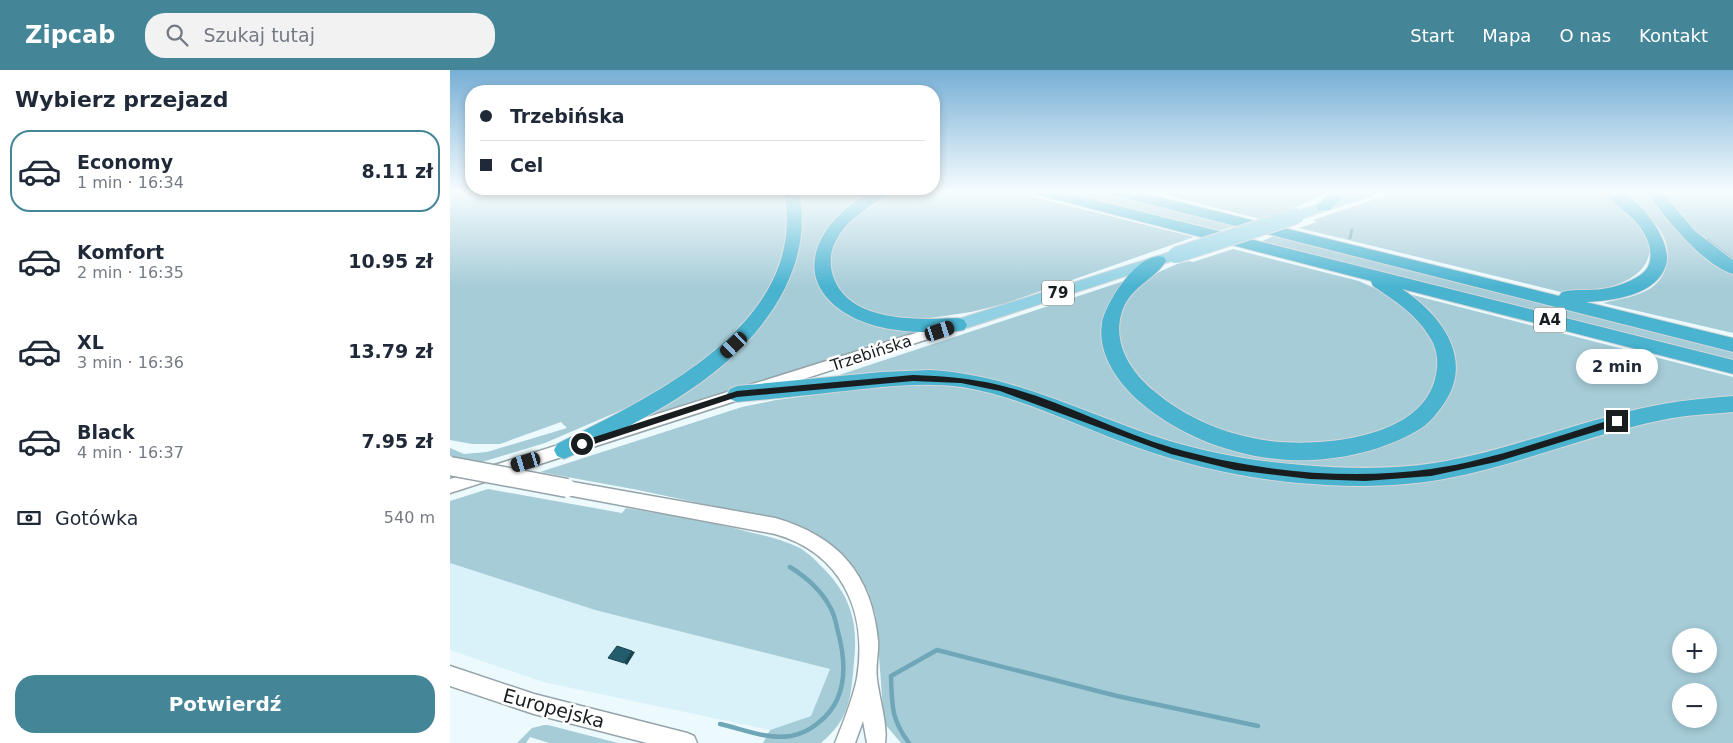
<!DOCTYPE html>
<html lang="pl">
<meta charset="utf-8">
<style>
:root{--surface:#fff;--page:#f2f2f3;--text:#1f2937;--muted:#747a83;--line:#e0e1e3;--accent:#448597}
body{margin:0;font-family:"DejaVu Sans",sans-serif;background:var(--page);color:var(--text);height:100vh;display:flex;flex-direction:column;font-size:19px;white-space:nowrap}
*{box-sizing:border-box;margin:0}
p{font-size:16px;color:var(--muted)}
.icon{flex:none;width:28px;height:28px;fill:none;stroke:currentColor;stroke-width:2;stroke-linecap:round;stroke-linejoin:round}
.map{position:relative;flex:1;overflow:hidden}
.drawer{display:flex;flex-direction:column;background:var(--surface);width:450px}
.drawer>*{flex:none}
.hud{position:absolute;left:15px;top:15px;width:475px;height:110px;border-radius:20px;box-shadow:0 2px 8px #0003;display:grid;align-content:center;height:110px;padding:0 15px;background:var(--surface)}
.buttons{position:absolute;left:1222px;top:558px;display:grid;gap:10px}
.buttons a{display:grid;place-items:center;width:45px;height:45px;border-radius:50%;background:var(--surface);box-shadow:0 2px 8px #0003;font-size:25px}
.end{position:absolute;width:22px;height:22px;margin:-11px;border:6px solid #181e20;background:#fff;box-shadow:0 0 0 2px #fff}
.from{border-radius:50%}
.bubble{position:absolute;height:35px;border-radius:18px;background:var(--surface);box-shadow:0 2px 8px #0003;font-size:16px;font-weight:600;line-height:35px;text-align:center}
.car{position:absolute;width:15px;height:30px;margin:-15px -8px;border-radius:6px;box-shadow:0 0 4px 1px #0007;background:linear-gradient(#222 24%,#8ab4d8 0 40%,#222 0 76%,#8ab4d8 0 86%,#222 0)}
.hud b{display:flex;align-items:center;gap:18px;height:48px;font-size:19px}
.hud b+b{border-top:1px solid var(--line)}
.hud i{width:12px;height:12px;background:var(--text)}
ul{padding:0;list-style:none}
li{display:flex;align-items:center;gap:15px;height:82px;margin:0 10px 8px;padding:0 5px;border:2px solid transparent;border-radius:20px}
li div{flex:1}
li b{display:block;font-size:19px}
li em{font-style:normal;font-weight:600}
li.active{border-color:var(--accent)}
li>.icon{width:45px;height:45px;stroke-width:1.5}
h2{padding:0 15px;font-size:22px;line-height:60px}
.pay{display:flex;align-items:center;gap:12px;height:55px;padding:0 15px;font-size:19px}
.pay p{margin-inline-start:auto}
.primary-button{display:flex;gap:10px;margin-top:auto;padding:10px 15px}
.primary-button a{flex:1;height:58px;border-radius:20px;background:var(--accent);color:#fff;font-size:20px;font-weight:600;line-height:58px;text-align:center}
header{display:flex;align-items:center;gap:30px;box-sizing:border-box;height:70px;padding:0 25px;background:var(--accent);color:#fff}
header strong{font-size:24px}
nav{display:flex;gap:28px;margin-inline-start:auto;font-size:18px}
.search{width:350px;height:45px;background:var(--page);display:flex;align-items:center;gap:12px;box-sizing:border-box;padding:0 18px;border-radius:20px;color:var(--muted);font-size:19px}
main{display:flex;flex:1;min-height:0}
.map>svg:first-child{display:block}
.built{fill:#d9f2fa}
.green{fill:#a6ccd8;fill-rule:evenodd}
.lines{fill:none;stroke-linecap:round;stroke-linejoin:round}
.stream-far1{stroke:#6fa7b8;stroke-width:3}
.stream{stroke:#6fa7b8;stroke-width:4.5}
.secondary-casing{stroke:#94a4a9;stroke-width:3}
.primary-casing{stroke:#d5d6d7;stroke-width:2}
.motorway-casing{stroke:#d5d6d7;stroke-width:2}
.secondary{fill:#fff;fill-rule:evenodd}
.primary{fill:#92d1e3;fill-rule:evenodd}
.motorway{fill:#49b3d0;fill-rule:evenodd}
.secondary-bridge-casing{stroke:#94a4a9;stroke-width:21;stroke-linecap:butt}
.primary-bridge-casing{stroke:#d5d6d7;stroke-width:18;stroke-linecap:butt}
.secondary-bridge{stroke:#fff;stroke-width:18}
.primary-bridge{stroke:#92d1e3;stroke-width:16}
.shaded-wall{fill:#18414c}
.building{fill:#235d6c;stroke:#18414c}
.route{fill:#181e20}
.labels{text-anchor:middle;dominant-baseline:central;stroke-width:5;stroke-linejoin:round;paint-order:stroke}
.shield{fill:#fff;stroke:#5d6263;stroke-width:1}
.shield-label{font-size:15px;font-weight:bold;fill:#181e20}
.street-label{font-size:16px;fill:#181e20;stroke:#fff}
.near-street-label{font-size:19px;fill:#181e20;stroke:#fff}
</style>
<header>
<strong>Zipcab</strong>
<div class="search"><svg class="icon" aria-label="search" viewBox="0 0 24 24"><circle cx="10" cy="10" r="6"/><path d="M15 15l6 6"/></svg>Szukaj tutaj</div>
<nav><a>Start</a><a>Mapa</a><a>O nas</a><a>Kontakt</a></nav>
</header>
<main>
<section class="drawer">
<h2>Wybierz przejazd</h2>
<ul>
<li class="active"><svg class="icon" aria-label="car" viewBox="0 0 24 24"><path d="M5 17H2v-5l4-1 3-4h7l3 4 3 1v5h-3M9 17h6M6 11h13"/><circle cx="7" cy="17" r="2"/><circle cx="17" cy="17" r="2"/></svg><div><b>Economy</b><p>1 min · 16:34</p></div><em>8.11 zł</em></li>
<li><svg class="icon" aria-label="car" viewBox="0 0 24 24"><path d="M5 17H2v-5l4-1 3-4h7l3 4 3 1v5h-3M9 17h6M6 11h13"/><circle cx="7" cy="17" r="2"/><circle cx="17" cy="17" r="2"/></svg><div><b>Komfort</b><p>2 min · 16:35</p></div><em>10.95 zł</em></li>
<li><svg class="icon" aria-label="car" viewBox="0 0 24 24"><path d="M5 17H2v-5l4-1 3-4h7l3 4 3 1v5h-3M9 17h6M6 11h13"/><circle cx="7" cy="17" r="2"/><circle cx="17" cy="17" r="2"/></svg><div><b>XL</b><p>3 min · 16:36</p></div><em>13.79 zł</em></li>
<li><svg class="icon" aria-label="car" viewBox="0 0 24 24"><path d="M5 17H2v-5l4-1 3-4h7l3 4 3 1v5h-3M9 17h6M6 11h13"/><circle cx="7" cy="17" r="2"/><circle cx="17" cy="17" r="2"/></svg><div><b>Black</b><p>4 min · 16:37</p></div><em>7.95 zł</em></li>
</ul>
<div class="pay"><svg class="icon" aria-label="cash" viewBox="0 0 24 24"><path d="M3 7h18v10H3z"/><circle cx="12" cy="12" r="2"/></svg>Gotówka<p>540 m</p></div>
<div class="primary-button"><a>Potwierdź</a></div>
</section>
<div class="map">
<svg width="1283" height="673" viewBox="0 0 1283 673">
<rect width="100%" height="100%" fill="#ecfafe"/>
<path class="built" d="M 0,493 L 145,540 L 380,599 L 361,646 L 320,660 L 93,612 L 0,580 Z"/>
<path class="green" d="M 0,122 L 335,122 L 337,168 L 329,198 L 316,226 L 295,255 L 261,288 L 181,336 L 95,373 L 32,392 L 0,386 L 0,378 L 14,384 L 37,382 L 117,358 L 111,352 L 50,374 L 22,374 L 0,370 Z
M 346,122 L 426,122 L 373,168 L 386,234 L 469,261 L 176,353 L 212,334 L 329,226 Z
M 443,122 L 564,122 L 744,167 L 554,234 L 521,242 L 467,250 L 425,244 L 407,236 L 395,227 L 380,206 L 380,180 L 400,148 Z
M 608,122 L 648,122 L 785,156 L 765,162 Z
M 703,122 L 880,122 L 837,141 L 810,149 Z
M 946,122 L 1153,122 C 1238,176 1196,225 1111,222 L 849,158 L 867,152 L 863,150 Z
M 1169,122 L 1199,122 L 1283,203 L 1283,263 L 1153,233 C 1169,229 1187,227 1201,218 C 1210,212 1216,202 1217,192 C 1223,160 1190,139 1169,122 Z
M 1210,122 L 1250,122 L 1283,126 L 1283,193 L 1242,160 Z
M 824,166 L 1283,280 L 1283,291 L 810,172 Z
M 783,179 L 909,211 L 944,227 L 982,265 L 991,297 L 977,330 L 952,352 L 909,369 L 874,374 L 804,371 L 760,357 L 702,325 L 673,291 L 666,256 L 675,230 L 693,213 L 709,202 L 727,194 L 739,191 L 743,192 Z
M 674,211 C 668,221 659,232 655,242 C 646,266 656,291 670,309 L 786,378 L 950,367 L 1004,298 L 951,222 L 1283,307 L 1283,330 L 1064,376 L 987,395 L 894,402 L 750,383 L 553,315 L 380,308 Z
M 501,314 L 548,323 L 662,366 L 902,414 L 1185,354 L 1229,346 L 1283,341 L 1283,673 L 451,673 L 434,653 L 426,546 L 418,521 L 405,498 L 387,479 L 365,464 L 338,452 L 188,420 L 90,402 L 292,337 L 326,330 L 371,324 L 372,321 L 416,315 ZM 1231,566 L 1259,566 L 1259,594 L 1231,594 ZM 1231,621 L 1259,621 L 1259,649 L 1231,649 Z
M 38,419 L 172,443 L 176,438 C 217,445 259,451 299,462 C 317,466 334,470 350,478 C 360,484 368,493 376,501 C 402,529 408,554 404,592 C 401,627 400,649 371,673 L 313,673 L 320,660 L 361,646 L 380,599 L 145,540 L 0,493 L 0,431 Z
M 94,655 L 98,655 L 168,673 L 99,673 L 80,667 L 76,673 L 67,673 L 82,658 Z"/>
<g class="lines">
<path class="stream-far1" d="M 900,168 L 902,160
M 1257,170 L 1283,190"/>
<path class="stream" d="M 270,654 C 292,659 318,670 341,666 C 351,664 361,659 368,653 C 398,630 397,595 388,562 C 386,554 385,545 380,537 C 371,520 356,507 340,497
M 459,673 C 441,649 442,635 441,606 L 487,580 L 667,626 L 808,656"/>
<g class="secondary-casing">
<path id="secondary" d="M 504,251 L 509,253 L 511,256 L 509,259 L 0,423 L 0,409 Z
M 117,411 L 325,448 C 388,466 422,504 428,571 C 429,583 425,597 427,609 C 429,628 438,655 435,673 L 417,673 L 413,651 L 405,673 L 385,673 C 392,656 404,625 407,608 C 418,542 392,483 325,464 L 117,425 L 111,423 L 109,418 L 111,413 Z
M 0,596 L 84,624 L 237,663 L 244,666 L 247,673 L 197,673 L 84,644 L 0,616 Z"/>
</g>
<g class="primary-casing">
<path id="primary" d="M 903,122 L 924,122 L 923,125 L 851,149 L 841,149 L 839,146 L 841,143 Z
M 726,180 L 731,182 L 733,185 L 731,188 L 508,261 L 502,259 L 500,255 L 502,251 Z"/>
</g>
<g class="motorway-casing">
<path id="motorway" d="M 334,122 L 349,122 C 356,156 350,187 335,218 C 292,303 203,344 121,386 L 114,389 L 107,386 L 104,380 L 107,374 C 201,327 360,254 334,122 Z
M 421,122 L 441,122 C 437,127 431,129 425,133 C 411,142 395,153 387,169 C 380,180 379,193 383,206 C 398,253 469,250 508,248 L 514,250 L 517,255 L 514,260 C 502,263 489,262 476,262 C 448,262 416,257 392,241 C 336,202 375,146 421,122 Z
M 586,122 L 613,122 L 1283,290 L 1283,304 L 952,219 C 990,244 1024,287 995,332 C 988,342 981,352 970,359 C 932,382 883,392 839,390 C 785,387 731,367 690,332 C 669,314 647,284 652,254 C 655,233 689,180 714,187 L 716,191 C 704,211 678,217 671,245 C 663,275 682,303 704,321 C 737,349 777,365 820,371 C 870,377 970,369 985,309 C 989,294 988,279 979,266 C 966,244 944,230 923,216 L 921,211 L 588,125 Z
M 661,122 L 689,122 L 1109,226 L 1112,222 C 1120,220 1127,220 1135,220 C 1154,220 1170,217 1187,207 C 1194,203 1199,198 1200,190 C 1202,178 1197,167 1190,157 C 1180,143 1163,135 1154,122 C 1159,122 1168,121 1173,123 C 1193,133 1223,173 1216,195 C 1207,225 1163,231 1136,232 L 1283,268 L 1283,282 L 663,125 Z
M 881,122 L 898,122 L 879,140 L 869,140 L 866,137 Z
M 1197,122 L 1212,122 L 1245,161 L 1283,190 L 1283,204 C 1254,196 1214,147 1197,122 Z
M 480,300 C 557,304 626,339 698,364 C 747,381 799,391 852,395 C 900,399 948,400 996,391 C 1070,377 1139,347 1213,334 C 1236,330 1259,328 1283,326 L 1283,342 C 1259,344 1235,345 1212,350 C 1138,365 1068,395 994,409 C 955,416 916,417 877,415 C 811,412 748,399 686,377 C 629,357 573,327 512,317 C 469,311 426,318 384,322 C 352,326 319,329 287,332 L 280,329 L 277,324 L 280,319 L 287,316 L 432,302 Z"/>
</g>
<use href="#secondary" class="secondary"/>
<use href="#primary" class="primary"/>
<use href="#motorway" class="motorway"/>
<g class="secondary-bridge-casing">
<path id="secondary-bridge" d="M 0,396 L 117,418"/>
</g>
<g class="primary-bridge-casing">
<path id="primary-bridge" d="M 726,185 L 846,146"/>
</g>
<use href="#secondary-bridge" class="secondary-bridge"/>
<use href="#primary-bridge" class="primary-bridge"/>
</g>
<path class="shaded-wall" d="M 182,581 L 185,582 L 177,595 L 174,593 Z"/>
<path class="building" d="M 167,576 L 182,581 L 174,593 L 158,588 Z"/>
<linearGradient id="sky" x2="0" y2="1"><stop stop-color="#77afd5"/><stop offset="0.56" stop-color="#f6fdff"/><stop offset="1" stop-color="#f6fdff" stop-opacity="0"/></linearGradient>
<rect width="1283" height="217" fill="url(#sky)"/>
<path class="route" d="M 463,305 C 492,306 520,308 549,315 C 609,329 664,361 723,378 C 805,401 896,411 981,399 C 1044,390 1106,366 1167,348 L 1171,351 L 1167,355 L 1046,392 L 981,406 L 915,411 L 860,409 L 785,400 L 721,384 L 550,321 L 511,313 L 463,311 L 287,327 L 132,378 L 127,374 L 132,371 L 287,321 Z"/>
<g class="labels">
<g class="shield">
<rect x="592" y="210.5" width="32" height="25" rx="4"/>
<rect x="1084" y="237.5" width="32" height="25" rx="4"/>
</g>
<g class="shield-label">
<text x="608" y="223">79</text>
<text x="1100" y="250">A4</text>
</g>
<g class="street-label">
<text transform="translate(421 283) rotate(-18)">Trzebińska</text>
</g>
<g class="near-street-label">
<text transform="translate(104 638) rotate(15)">Europejska</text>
</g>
</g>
</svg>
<div class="buttons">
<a>+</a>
<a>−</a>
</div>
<i class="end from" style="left:132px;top:374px"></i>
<i class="end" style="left:1167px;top:351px"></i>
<div class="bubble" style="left:1126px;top:279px;width:82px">2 min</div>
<i class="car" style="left:490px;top:261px;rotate:72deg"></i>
<i class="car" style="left:284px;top:275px;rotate:227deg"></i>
<i class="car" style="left:76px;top:392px;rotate:253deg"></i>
<div class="hud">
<b><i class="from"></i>Trzebińska</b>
<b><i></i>Cel</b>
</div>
</div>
</main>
